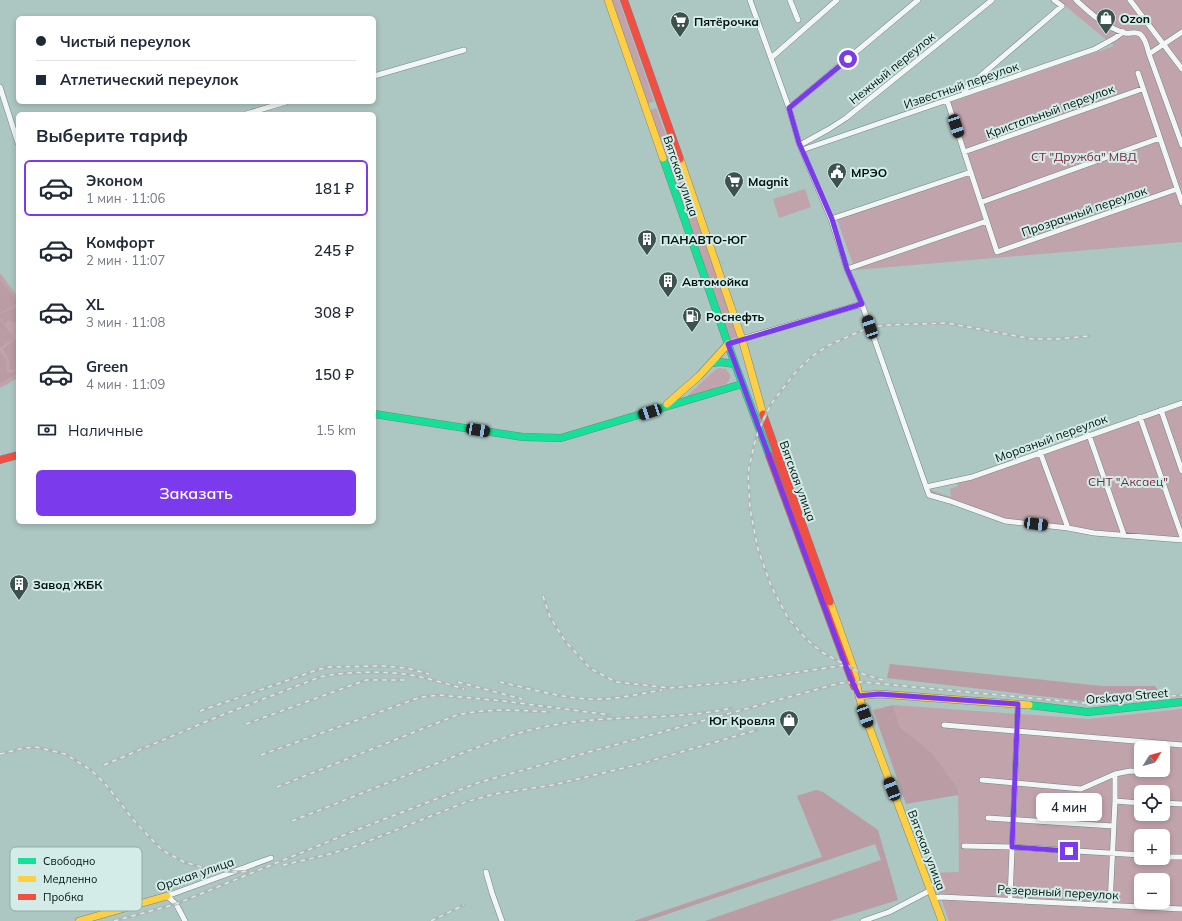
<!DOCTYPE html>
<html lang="ru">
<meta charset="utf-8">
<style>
:root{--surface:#fff;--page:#f2f2f3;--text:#1f2937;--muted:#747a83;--line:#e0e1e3;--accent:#7c3aed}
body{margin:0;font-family:Mulish,sans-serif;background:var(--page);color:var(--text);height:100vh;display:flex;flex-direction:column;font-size:15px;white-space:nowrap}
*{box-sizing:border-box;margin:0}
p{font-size:13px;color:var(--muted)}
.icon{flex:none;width:22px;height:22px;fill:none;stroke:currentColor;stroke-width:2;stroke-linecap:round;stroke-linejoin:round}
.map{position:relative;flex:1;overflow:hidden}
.drawer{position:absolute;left:16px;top:112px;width:360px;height:412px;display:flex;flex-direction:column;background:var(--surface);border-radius:6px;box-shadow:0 2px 6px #0003}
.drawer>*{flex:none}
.hud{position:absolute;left:16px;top:16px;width:360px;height:88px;border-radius:6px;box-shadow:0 2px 6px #0003;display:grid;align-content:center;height:88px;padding:0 20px;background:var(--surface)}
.needle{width:26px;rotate:53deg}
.tools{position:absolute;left:1134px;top:741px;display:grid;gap:8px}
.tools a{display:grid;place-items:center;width:36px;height:36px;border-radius:6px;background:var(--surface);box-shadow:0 2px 6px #0003;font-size:20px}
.end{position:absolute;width:18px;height:18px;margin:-9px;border:5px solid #7c3aed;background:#fff;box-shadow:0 0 0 2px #fff}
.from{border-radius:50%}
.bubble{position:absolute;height:28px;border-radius:6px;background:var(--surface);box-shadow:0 2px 6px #0003;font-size:13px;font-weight:600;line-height:28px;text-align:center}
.car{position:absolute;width:12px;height:24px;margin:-12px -6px;border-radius:5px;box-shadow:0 0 3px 1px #0007;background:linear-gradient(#222 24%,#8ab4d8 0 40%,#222 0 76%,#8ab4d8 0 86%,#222 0)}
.hud b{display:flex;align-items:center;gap:14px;height:38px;font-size:15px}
.hud b+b{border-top:1px solid var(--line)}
.hud i{width:10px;height:10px;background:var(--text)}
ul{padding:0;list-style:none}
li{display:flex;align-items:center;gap:12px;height:56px;margin:0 8px 6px;padding:0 12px;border:2px solid transparent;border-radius:6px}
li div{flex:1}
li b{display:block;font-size:15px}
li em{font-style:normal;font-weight:600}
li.current{border-color:var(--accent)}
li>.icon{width:36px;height:36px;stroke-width:1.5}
h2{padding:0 20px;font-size:18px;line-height:48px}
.pay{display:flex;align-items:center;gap:10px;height:44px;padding:0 20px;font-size:15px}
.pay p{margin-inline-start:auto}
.primary-button{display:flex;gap:8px;margin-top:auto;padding:8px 20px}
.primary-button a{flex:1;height:46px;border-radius:6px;background:var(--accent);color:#fff;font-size:16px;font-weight:600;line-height:46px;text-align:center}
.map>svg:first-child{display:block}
.green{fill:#c1a3ac;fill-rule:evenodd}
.forest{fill:#ba9ca5}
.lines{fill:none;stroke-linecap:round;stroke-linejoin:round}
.street-casing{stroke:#728682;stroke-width:6}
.fast-casing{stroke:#728682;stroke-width:8}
.slow-casing{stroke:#728682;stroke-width:8}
.jam-casing{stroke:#728682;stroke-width:8}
.street{stroke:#f3f6f6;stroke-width:5}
.fast{stroke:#16e098;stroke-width:7}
.slow{stroke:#ffcf43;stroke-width:7}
.jam{stroke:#f24e42;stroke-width:7}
.rail-casing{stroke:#afb6b5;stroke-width:3}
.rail{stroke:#d4ece7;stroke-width:1.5;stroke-dasharray:4.5;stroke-linecap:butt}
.route{stroke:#7c3aed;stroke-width:5}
.labels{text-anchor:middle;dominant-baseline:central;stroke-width:4;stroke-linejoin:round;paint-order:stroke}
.poi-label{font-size:12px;font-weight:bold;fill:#021310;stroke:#d4ece7;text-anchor:start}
.street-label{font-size:12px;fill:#021310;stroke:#d4ece7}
.park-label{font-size:12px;fill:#7c2242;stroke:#d4ece7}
.key{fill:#d4ece7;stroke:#95aba6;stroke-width:1}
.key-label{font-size:11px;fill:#021310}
</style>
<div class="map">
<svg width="1182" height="921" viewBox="0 0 1182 921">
<rect width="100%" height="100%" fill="#acc6c1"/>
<path class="green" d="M 612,0 L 619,0 L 654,101 L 648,104 Z
M 1058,0 L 1182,0 L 1182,242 L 855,270 L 837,219 L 972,173 L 948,103 L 1114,46 Z
M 656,108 L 737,332 L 737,337 L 731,339 L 729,337 L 650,110 Z
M 805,189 L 811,207 L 779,218 L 773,199 Z
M 0,273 L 18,297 L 18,382 L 16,379 L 0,388 Z
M 719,368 L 726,369 L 730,375 L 730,379 L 726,384 L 688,397 L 688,395 L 715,370 Z
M 1182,406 L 1182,543 L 1124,535 L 1024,525 L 930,494 L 928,489 L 951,497 L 950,489 L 958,486 L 956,482 Z
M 893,705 L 1089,719 L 1182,709 L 1182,921 L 949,921 L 932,873 L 959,872 L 958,789 L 932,753 L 900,727 ZM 1141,748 L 1163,748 L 1163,770 L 1141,770 ZM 1141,792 L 1163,792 L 1163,814 L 1141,814 ZM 1141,836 L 1163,836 L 1163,858 L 1141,858 ZM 1141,880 L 1163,880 L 1163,902 L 1141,902 Z"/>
<path class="forest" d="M 1,281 L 18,303 L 0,313 L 0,282 Z
M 18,306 L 18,324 L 8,320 L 5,325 L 0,318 L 0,314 Z
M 0,320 L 14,338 L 1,347 L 0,347 Z
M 18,337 L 18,363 L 16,365 L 18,369 L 9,370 L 9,360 L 3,349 Z
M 0,351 L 7,361 L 6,369 L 8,373 L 18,371 L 18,376 L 16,374 L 0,384 Z
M 890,664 L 1102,686 L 1155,686 L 1161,695 L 1105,701 L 1083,701 L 887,678 Z
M 893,705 L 900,727 L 932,753 L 958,789 L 958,795 L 906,804 L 873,710 Z
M 816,790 L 823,792 L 878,830 L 898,900 L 830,921 L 705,921 L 881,860 L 875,844 L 647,921 L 634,921 L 822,857 L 797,796 Z"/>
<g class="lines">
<g class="street-casing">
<path id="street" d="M 750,0 L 789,108 L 799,143 L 831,219 L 847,269 L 862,304 L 929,495 L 950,501 L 1005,521 L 1068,528 L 1094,533 L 1182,540
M 790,0 L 798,20
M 1076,0 C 1089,12 1106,28 1125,33 C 1130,34 1135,31 1140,34 C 1146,39 1147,47 1149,54 L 1182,145
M 1130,0 L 1182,69
M 1149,54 L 1182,32
M 771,58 L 837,0
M 1138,73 L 1182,203
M 374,76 L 464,50
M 0,87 L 18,143
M 964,94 L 964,90 L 1062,6 L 1054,0
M 947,100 L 997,252 L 1177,189
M 789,108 L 918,0
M 246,114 L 286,102
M 800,145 L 829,129 L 846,118 L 992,0
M 802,150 L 1095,49 L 1115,38 L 1123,32
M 964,152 L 1142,89
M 982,202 L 1160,138
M 831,219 L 971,172
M 847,269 L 987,221
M 742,339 L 862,304
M 1161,410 L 1182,471
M 1140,417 L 1182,537
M 1089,435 L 1124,535
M 1040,452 L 1068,528
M 926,487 L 972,477 L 1182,403
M 944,725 L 1182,745
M 982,780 L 1081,789 L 1115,774 L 1130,771 L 1149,772
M 1115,801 L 1141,803
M 1163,803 L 1182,804
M 988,818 L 1113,826
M 964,846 L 1012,847 L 1141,855
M 1163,857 L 1182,857
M 486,872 L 492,893 L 502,921
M 934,898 L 941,897 L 1182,909
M 1010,899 L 1018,704
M 1110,905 L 1115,801 L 1115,774
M 185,921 L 176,904 L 167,896 L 271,858
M 863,921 L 889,912 L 931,890"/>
</g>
<g class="fast-casing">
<path id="fast" d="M 663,158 L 735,364 L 769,455
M 713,363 L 720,362 L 735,364
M 374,414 L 523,437 L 561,438 L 742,384
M 1029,705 L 1088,712 L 1182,702"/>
</g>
<g class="slow-casing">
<path id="slow" d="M 608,0 L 663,158
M 680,159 L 742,339 L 763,414
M 667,404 L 699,376 L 728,344
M 830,602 L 854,670 L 859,696 L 865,716 L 942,921
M 859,696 L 879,694 L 1029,705
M 79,921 L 167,896"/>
</g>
<g class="jam-casing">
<path id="jam" d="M 624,0 L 680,159
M 763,414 L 830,602
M 769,455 L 854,686
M 0,460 L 18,455"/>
</g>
<use href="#street" class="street"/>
<use href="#fast" class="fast"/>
<use href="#slow" class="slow"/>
<use href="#jam" class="jam"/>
<g class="rail-casing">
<path id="rail" d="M 543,596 L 550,617 L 565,641 L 591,669 L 616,682 L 670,688 L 733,682 L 846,665
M 883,680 L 863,674 L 846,665 L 823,653 L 806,639 L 788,618 L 771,586 L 758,549 L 750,509 L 748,473 L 754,445 L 759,429 L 771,404 L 794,374 L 811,357 L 829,345 L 870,327 L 888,325 L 947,323 L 1032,339 L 1057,339 L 1089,336
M 458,682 L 522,699
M 500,682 C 532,689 571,701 604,699 C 624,698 643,693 662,690
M 200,711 L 317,670 L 328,667 L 382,666 L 407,668 L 429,674
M 246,724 L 366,680 L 405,680
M 0,754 L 24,748 L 36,747 L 65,754 L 91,770 L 106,785 L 136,823 L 162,850 L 184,862 L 208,869 L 236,872 L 251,871
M 261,755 L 421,697 L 439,695 L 503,701 L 610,715
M 104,765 L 217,717 L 320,677 L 329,675 C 354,672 379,671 404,674 C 424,677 445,683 464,689
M 277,787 L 457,715 C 490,708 516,710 549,712
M 292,821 C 338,803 384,784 430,766 C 466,752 502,736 539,728 C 602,713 669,722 732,708
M 283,865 L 326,855 L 356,846 L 466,802 L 494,794 L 553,785 L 640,764 L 757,730
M 114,921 L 176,904 L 364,827 L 480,782 L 840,683 L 862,682 L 1083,703 L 1104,703 L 1182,695
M 431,921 L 464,905"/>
</g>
<use href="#rail" class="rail"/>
</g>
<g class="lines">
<path class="route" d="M 848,59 L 789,108 L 799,143 L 832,219 L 847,269 L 862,304 L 728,344 L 850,677 L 859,696 L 879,694 L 1018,704 L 1012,847 L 1069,851"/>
</g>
<defs>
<g id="shop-pin" transform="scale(1)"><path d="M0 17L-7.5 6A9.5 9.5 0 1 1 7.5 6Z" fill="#3d524e" stroke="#d4ece7"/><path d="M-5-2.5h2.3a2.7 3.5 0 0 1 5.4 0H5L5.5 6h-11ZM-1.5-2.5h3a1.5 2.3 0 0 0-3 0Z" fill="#fff"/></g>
<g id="supermarket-pin" transform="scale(1)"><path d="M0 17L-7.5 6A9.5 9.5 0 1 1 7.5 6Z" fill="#3d524e" stroke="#d4ece7"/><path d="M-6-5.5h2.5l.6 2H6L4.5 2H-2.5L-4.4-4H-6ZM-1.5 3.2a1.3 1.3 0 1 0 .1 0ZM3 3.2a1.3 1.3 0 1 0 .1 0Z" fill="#fff"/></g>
<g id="civic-pin" transform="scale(1)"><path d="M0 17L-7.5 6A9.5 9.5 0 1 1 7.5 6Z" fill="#3d524e" stroke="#d4ece7"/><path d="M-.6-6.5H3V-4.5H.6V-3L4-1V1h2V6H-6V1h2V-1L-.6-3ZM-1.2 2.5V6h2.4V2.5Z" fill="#fff"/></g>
<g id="building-pin" transform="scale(1)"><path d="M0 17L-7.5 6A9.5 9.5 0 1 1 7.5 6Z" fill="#3d524e" stroke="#d4ece7"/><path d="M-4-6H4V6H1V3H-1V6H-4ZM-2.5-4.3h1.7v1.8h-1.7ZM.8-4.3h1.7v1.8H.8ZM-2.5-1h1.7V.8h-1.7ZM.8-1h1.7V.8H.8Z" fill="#fff"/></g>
<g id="fuel-pin" transform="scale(1)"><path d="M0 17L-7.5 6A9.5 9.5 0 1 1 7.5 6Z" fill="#3d524e" stroke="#d4ece7"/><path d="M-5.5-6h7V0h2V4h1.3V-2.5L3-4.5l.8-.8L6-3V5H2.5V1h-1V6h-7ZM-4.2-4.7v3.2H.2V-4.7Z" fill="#fff"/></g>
</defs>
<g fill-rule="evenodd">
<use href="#shop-pin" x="1106" y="18"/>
<use href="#supermarket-pin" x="680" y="21"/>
<use href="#civic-pin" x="837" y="172"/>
<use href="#supermarket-pin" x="734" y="181"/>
<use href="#building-pin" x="647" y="239"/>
<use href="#building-pin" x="668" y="281"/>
<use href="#fuel-pin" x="692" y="316"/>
<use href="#building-pin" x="19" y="584"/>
<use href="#shop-pin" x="789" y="720"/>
</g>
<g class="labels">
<g class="poi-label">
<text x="1120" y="18">Ozon</text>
<text x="694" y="21">Пятёрочка</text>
<text x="851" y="172">МРЭО</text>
<text x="748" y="181">Magnit</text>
<text x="661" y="239">ПАНАВТО-ЮГ</text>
<text x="682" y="281">Автомойка</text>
<text x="706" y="316">Роснефть</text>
<text x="33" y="584">Завод ЖБК</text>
<text x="775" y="720" text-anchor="end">Юг Кровля</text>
</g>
<g class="street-label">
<text transform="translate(892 68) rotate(-39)">Нежный переулок</text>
<text transform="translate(961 85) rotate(-19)">Известный переулок</text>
<text transform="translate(1050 111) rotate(-20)">Кристальный переулок</text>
<text transform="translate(681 176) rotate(71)">Вятская улица</text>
<text transform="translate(1084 211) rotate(-19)">Прозрачный переулок</text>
<text transform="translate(1051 438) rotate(-20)">Морозный переулок</text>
<text transform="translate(798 481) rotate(70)">Вятская улица</text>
<text transform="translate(1127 696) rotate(-5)">Orskaya Street</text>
<text transform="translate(927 850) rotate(69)">Вятская улица</text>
<text transform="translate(195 874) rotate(-19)">Орская улица</text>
<text transform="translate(1058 892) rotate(3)">Резервный переулок</text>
</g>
<g class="park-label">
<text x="1084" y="156">СТ "Дружба" МВД</text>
<text x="1128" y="481">СНТ "Аксаец"</text>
</g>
</g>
<rect x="10" y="847" width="132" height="64" rx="6" class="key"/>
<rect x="18" y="858" width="18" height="6" fill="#16e098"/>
<rect x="18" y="876" width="18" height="6" fill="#ffcf43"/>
<rect x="18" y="894" width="18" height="6" fill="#f24e42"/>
<g class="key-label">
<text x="43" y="865">Свободно</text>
<text x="43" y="883">Медленно</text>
<text x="43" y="901">Пробка</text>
</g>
</svg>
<div class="tools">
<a><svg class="needle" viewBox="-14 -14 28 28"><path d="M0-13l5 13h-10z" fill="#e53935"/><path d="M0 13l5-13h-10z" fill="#747a83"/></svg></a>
<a><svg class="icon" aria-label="locate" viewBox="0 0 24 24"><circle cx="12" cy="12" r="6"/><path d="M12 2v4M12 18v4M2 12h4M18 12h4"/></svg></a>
<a>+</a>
<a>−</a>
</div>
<i class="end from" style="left:848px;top:59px"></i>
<i class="end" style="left:1069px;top:851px"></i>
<div class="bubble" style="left:1036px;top:793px;width:66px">4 мин</div>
<i class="car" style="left:956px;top:126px;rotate:162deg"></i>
<i class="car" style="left:870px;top:327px;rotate:342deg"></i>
<i class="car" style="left:650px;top:412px;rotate:252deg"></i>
<i class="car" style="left:478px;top:430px;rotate:99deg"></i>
<i class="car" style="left:1036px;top:524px;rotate:97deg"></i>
<i class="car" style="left:865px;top:716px;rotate:160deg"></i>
<i class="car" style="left:892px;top:789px;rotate:339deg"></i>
<div class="hud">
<b><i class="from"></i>Чистый переулок</b>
<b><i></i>Атлетический переулок</b>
</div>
<section class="drawer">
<h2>Выберите тариф</h2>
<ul>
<li class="current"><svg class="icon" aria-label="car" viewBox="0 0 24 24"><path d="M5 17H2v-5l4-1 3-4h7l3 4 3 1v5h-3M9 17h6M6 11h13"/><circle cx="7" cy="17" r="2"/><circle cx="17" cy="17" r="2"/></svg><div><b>Эконом</b><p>1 мин · 11:06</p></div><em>181 ₽</em></li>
<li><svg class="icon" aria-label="car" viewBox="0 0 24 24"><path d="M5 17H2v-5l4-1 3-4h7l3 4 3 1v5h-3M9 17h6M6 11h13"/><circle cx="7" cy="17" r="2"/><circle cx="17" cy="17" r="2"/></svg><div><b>Комфорт</b><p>2 мин · 11:07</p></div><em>245 ₽</em></li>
<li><svg class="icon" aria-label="car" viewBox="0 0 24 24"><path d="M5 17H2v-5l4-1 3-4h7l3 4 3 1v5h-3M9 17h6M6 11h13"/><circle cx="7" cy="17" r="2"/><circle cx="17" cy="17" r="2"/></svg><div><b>XL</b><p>3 мин · 11:08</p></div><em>308 ₽</em></li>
<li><svg class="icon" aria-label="car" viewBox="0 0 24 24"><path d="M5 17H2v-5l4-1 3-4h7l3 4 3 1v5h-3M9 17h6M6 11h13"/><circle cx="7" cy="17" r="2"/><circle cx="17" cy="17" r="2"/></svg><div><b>Green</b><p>4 мин · 11:09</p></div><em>150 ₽</em></li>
</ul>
<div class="pay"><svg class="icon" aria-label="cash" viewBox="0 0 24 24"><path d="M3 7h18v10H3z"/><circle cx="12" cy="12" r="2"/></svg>Наличные<p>1.5 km</p></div>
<div class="primary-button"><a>Заказать</a></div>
</section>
</div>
